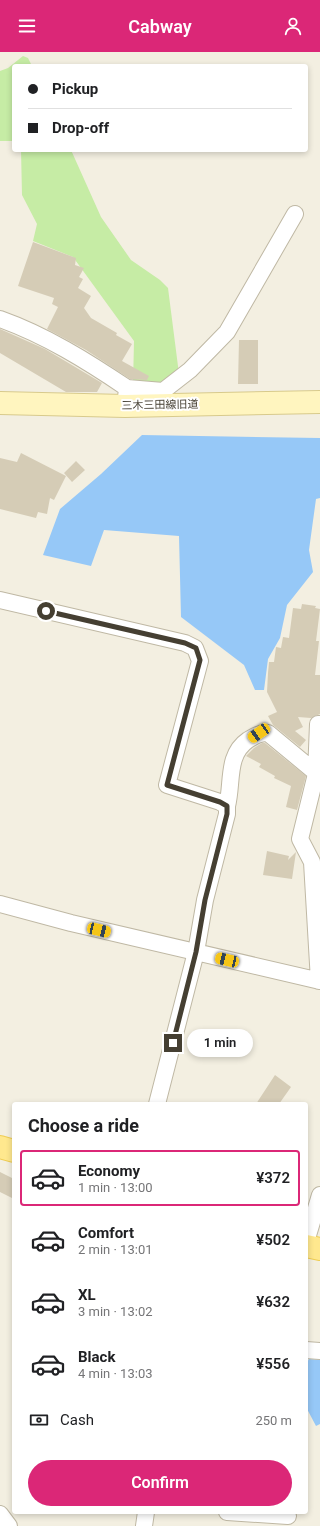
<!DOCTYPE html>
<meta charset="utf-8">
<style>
:root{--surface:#fff;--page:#f2f2f2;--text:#202124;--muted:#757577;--line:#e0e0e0;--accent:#db2777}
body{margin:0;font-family:Roboto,"Noto Sans JP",sans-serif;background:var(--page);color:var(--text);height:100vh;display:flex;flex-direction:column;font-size:15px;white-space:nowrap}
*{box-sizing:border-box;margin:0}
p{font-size:13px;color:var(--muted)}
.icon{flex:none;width:22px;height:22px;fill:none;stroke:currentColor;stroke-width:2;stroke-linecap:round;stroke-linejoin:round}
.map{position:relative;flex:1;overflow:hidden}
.sheet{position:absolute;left:12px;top:1050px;width:296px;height:412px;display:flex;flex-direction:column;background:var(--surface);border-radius:4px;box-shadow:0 2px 6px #0003}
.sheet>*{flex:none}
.banner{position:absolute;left:12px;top:12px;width:296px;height:88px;border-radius:4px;box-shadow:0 2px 6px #0003;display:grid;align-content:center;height:88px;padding:0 16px;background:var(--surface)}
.end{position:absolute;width:18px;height:18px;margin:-9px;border:5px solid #453f32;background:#fff;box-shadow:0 0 0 2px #fff}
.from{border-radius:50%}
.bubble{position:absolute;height:28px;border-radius:14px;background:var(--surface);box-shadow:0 2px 6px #0003;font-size:13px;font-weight:600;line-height:28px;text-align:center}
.car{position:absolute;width:12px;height:24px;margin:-12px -6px;border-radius:5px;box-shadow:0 0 3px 1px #0007;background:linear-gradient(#f5c518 24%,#345 0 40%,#f5c518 0 76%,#345 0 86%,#f5c518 0)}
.banner b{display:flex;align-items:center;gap:14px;height:38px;font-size:15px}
.banner b+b{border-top:1px solid var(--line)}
.banner i{width:10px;height:10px;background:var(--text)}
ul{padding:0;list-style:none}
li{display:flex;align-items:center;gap:12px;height:56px;margin:0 8px 6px;padding:0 8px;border:2px solid transparent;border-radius:4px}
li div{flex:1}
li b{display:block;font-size:15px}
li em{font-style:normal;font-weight:600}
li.on{border-color:var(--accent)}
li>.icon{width:36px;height:36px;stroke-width:1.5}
h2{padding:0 16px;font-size:18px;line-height:48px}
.pay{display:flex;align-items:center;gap:10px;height:44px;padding:0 16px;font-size:15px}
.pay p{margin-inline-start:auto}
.action{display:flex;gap:8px;margin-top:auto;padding:8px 16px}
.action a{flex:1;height:46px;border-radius:24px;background:var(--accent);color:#fff;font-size:16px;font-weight:600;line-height:46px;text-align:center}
header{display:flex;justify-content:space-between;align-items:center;height:52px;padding:0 16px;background:var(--accent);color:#fff;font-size:18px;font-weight:600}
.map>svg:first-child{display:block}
.green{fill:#c6eca5}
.water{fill:#96c8f7}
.building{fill:#d5ccb6}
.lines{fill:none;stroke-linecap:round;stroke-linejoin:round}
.street-casing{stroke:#bfb8a4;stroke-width:18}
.secondary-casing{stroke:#d8ca8c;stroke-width:24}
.primary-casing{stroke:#efcd53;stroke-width:24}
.street{stroke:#fff;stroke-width:16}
.secondary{stroke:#fff5bf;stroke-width:22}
.primary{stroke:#ffe88e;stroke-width:22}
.route{stroke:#453f32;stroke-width:5}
.labels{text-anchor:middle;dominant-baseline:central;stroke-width:4;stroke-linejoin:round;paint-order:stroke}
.street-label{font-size:11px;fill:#453f32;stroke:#fff}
</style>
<header><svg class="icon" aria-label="menu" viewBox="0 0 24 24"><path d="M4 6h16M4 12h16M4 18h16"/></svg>Cabway<svg class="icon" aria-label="person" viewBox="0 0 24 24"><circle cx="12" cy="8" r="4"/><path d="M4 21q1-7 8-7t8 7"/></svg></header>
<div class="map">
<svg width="320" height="1474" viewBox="0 0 320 1474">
<rect width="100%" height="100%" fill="#f3efe1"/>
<path class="green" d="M 23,4 L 28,6 L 32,14 L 14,14 L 14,89 L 0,89 L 0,19 L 8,16 Z
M 21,98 L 71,98 L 101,165 L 131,208 L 160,228 L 168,236 L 179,322 L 164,331 L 133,333 L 134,289 L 73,205 L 33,189 L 37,172 L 22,143 Z"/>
<path class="water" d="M 142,383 L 320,386 L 320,446 L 316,447 L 309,498 L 313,520 L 287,553 L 280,586 L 268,607 L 264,638 L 255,638 L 244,613 L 181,565 L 179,484 L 104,478 L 91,514 L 43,503 L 60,457 L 101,422 Z
M 309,1307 L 320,1308 L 320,1372 L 316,1374 L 306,1355 L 306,1312 Z"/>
<path class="building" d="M 33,190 L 76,206 L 75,213 L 84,216 L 79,225 L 83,227 L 78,236 L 91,244 L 84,256 L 91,266 L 117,281 L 116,283 L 132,292 L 122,309 L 149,324 L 147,328 L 130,327 L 86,298 L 47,277 L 58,255 L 52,252 L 54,246 L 18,234 Z
M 0,277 L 45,297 L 102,331 L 97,340 L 66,340 L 0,301 Z
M 239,288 L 258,288 L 258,332 L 238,332 Z
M 21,401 L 66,424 L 54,448 L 50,446 L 47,462 L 38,460 L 36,466 L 0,457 L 0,406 L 17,410 Z
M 76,409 L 85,418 L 72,430 L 64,421 Z
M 302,552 L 316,554 L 315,556 L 320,557 L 316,589 L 319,589 L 315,623 L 320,623 L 320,662 L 311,666 L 298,665 L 303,675 L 295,679 L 306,688 L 300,695 L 273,673 L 268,664 L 277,660 L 267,640 L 268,621 L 269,610 L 274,610 L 276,595 L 281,596 L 283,585 L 289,586 L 293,556 L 301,557 Z
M 262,691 L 265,691 L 306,724 L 297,758 L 286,755 L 291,734 L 274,726 L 275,724 L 259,715 L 261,712 L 246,704 L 254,696 Z
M 267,799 L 289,804 L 288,808 L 296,800 L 292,827 L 263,823 Z
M 275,1023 L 291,1035 L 279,1052 L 256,1052 Z
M 0,1120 L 14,1127 L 14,1147 L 0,1140 Z"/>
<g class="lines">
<g class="street-casing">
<path id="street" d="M 0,267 C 45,283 87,309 127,336 L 126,346
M 127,336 L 163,339 L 190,318 L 227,280 L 295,162
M 0,548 L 185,591 L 195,596 L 200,609 L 167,733 L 220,750 L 227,754 L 227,762 L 205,848 L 196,900 L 157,1052
M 227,754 C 233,731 226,703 248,688 C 255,684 259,681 268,681 L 320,724
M 0,852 L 71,871 L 320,929
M 319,929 L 312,810 L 300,787 L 316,722 L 318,672 L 320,672
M 306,1190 L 320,1143
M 306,1298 L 320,1299
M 227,1460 L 288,1464
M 0,1462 L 9,1474
M 144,1474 L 146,1460"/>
</g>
<g class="secondary-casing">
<path id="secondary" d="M 0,351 L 125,354 L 320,350"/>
</g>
<g class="primary-casing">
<path id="primary" d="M 0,1095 L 14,1099
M 306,1194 L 320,1197"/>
</g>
<use href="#street" class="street"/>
<use href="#secondary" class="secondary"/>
<use href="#primary" class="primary"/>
</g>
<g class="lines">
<path class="route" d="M 46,559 L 185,591 L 196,596 L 200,608 L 167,733 L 220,750 L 227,754 L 227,762 L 205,848 L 196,900 L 173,991"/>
</g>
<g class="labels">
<g class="street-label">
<text transform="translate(160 353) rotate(-1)">三木三田線旧道</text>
</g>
</g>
</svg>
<i class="end from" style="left:46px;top:559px"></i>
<i class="end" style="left:173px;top:991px"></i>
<div class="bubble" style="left:187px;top:977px;width:66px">1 min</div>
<i class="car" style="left:259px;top:681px;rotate:236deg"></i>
<i class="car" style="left:99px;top:878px;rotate:103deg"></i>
<i class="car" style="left:227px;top:908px;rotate:283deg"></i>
<div class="banner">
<b><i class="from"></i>Pickup</b>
<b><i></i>Drop-off</b>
</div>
<section class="sheet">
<h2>Choose a ride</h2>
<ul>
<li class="on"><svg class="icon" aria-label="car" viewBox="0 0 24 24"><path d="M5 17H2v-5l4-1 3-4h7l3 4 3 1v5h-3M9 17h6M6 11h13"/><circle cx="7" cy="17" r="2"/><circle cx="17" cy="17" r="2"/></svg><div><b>Economy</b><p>1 min · 13:00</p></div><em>¥372</em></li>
<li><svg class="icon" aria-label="car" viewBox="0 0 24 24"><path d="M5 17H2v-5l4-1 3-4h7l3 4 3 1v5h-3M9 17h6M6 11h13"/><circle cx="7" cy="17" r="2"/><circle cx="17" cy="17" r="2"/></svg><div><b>Comfort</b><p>2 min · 13:01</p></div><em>¥502</em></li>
<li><svg class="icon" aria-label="car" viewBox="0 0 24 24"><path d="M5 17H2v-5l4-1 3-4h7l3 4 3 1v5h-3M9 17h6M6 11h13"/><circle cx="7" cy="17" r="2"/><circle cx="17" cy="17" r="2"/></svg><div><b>XL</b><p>3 min · 13:02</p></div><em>¥632</em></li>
<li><svg class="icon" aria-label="car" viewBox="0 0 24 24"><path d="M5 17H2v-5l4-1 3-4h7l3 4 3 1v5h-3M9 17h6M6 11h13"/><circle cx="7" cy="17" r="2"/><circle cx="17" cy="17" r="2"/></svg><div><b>Black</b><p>4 min · 13:03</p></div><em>¥556</em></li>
</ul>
<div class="pay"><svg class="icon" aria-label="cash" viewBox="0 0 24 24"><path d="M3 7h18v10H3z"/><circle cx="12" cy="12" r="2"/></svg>Cash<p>250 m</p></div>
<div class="action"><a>Confirm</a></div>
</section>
</div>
